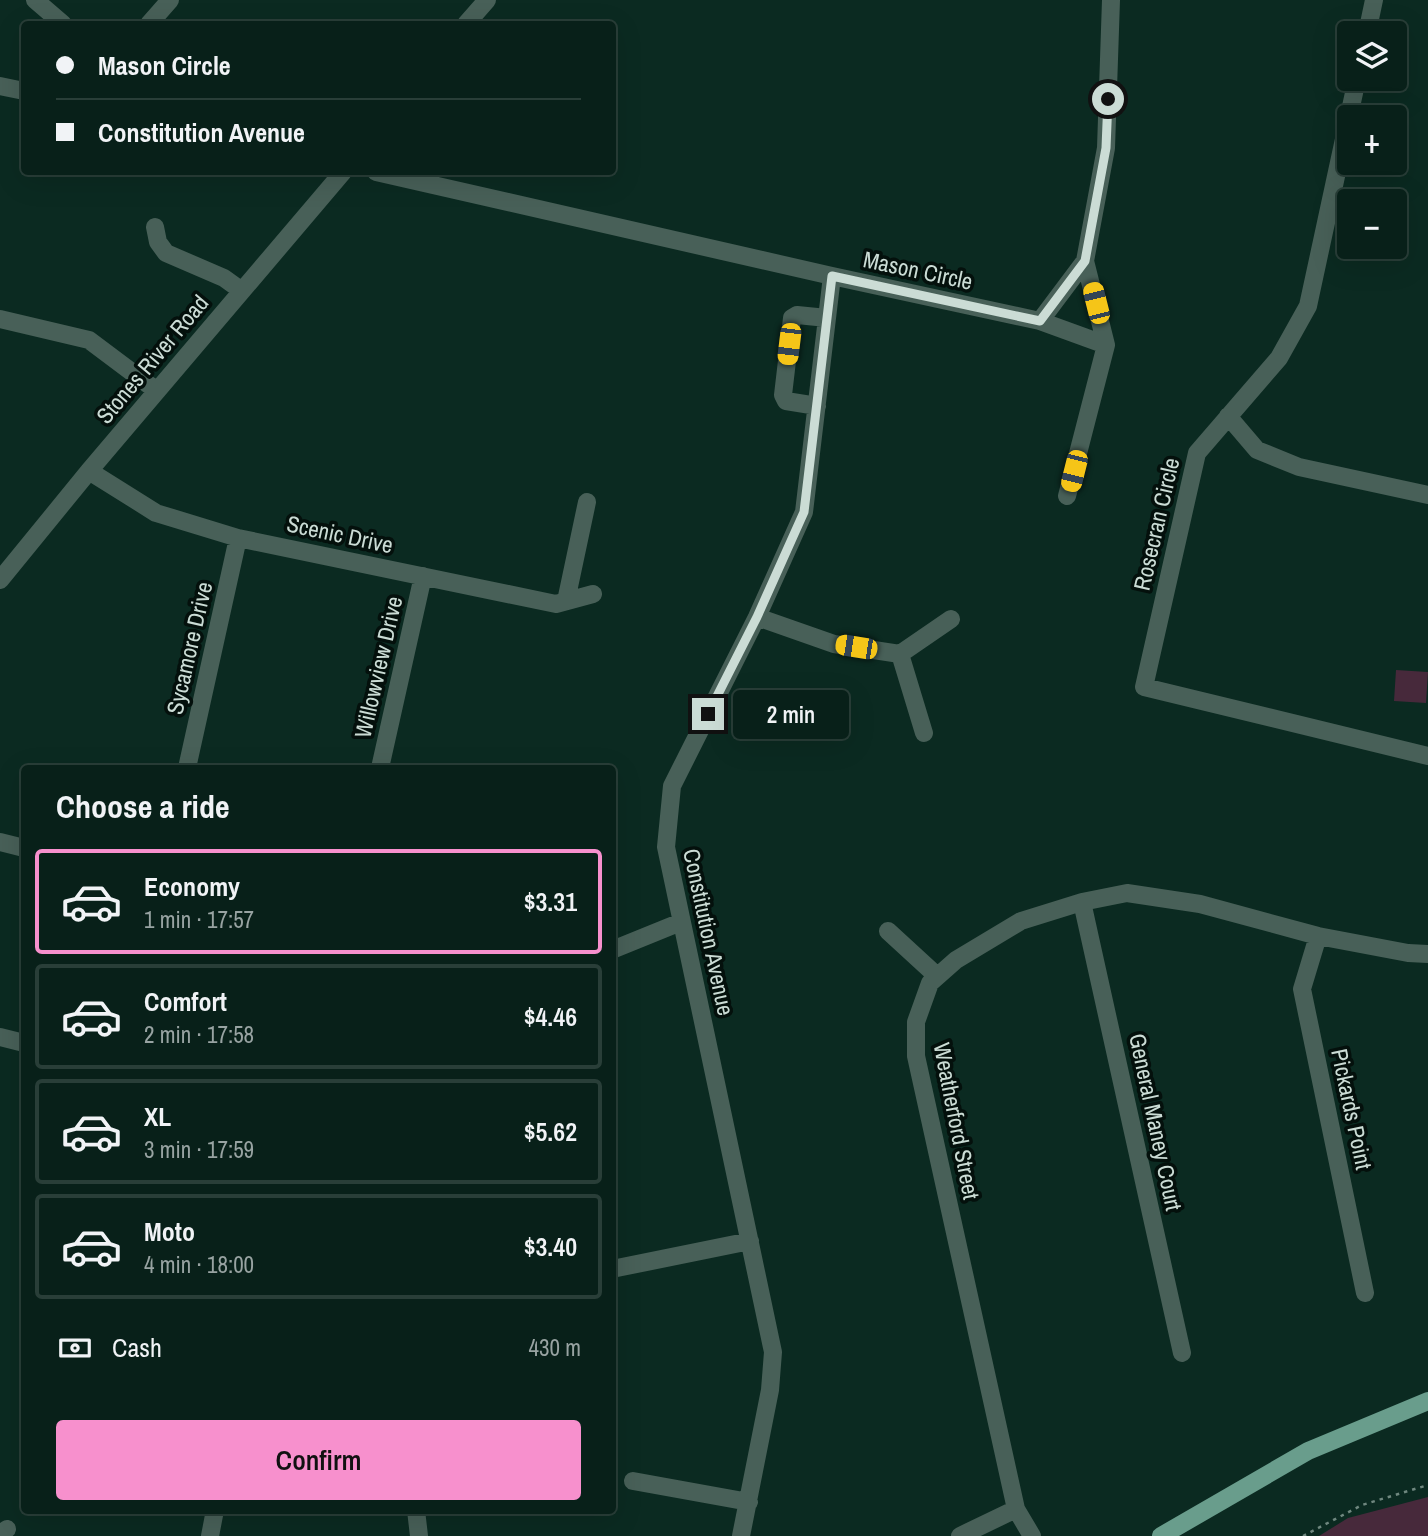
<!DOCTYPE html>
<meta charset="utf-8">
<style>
:root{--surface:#082019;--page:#162d26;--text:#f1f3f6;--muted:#98a3a2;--line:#293e38;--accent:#f790cd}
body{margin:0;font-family:"Archivo Narrow",sans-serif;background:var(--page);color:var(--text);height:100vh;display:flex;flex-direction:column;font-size:26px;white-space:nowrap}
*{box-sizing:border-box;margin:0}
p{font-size:23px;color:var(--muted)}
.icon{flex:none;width:38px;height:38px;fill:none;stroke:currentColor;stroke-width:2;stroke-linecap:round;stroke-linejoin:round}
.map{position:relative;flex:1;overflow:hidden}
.side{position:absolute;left:21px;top:765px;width:595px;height:749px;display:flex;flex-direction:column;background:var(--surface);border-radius:7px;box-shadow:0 7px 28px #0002,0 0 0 2px var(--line)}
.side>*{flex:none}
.top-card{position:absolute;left:21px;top:21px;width:595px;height:154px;border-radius:7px;box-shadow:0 7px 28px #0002,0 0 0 2px var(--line);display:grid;align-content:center;height:154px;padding:0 35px;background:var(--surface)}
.buttons{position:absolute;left:1337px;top:21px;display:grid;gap:14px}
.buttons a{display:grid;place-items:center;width:70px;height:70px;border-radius:7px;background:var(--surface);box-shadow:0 7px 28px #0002,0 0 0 2px var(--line);font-size:35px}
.end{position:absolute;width:32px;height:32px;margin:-16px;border:9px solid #cbdcd5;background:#111;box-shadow:0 0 0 4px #111}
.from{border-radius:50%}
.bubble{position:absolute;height:49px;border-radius:7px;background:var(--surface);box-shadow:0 7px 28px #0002,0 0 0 2px var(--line);font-size:23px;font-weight:600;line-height:49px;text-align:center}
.car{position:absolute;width:21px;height:42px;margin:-21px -10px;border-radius:9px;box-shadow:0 0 5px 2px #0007;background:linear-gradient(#f5c518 24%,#345 0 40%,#f5c518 0 76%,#345 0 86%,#f5c518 0)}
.top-card b{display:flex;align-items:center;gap:24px;height:66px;font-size:26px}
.top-card b+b{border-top:2px solid var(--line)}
.top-card i{width:18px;height:18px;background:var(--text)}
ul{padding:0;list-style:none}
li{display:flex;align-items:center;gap:21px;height:105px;margin:0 14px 10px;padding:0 21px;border:4px solid var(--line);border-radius:7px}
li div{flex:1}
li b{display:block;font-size:26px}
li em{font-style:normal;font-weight:600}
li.active{border-color:var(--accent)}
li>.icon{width:63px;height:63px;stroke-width:1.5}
h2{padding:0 35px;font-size:32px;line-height:84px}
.pay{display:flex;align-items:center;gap:18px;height:77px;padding:0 35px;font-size:26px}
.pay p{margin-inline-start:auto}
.action{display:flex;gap:14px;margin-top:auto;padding:14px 35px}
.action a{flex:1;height:80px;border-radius:7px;background:var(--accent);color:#111;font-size:28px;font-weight:600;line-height:80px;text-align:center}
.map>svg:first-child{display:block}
.green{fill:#47293b}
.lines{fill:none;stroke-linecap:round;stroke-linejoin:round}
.path{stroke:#6f877f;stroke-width:2.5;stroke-dasharray:3.5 5;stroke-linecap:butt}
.minor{stroke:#486058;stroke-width:18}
.major{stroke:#699d8c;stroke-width:18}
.route{stroke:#cbdcd5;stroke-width:9}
.labels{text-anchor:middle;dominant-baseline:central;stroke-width:7;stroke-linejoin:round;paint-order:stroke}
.street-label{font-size:23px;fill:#cbdcd5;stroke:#04100c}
</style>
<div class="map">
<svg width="1428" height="1536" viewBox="0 0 1428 1536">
<rect width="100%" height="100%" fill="#0b2a21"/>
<path class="green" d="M 1396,670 L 1428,672 L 1426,703 L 1394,701 Z
M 1428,1497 L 1428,1536 L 1319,1536 L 1348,1518 Z"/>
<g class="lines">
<path class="path" d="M 1303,1536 L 1362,1505 L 1428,1485"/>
<path class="minor" d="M 35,0 L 63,24
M 149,24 L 170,0
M 466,24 L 487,0
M 1367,33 L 1374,0
M 1357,79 L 1308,306 L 1279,358 L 1197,453 L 1144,687 L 1428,756
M 0,86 L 24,91
M 376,172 L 832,276 L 1040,321 L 1106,345
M 155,227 L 158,242 L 166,253 L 224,278 L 242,291
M 0,319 L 89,340 L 157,391
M 1040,321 L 1085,261
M 817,406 L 786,401 L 783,395 L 792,318 L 797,315 L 827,318
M 1228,416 L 1257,450 L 1299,467 L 1428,495
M 89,471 L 156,513 L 238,538 L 556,604 L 593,594
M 1067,496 L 1106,345 L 1085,261 L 1106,148 L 1111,0
M 0,580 L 89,471 L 343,172
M 566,601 L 587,502
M 757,617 L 834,644 L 900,654 L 951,619
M 900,654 L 924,733
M 187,768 L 238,538
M 380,768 L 423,576
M 0,842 L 24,848
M 1082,902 L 1182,1353
M 888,931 L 937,976
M 1318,936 L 1302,989 L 1365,1293
M 612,950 L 681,922
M 0,1037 L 24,1043
M 612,1269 L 750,1241
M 633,1481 L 749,1502
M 416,1510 L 419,1536
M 0,1534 L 7,1529
M 210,1536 L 215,1510
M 741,1536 L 770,1390 L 773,1352 L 666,847 L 672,786 L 757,617 L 804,512 L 832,276
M 960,1536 L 1016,1509
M 1032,1536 L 1016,1509 L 916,1056 L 916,1022 L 930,983 L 956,960 L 1021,921 L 1082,902 L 1127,893 L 1200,904 L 1318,936 L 1408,953 L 1428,954"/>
<path class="major" d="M 1161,1536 L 1308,1451 L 1428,1401"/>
</g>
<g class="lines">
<path class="route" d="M 708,714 L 757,617 L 804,512 L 832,276 L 1040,321 L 1085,261 L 1106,148 L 1108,99"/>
</g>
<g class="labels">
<g class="street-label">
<text transform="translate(918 270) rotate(12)">Mason Circle</text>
<text transform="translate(152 359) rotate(-50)">Stones River Road</text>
<text transform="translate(1156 524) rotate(-77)">Rosecran Circle</text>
<text transform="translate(340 534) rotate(12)">Scenic Drive</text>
<text transform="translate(189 648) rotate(-77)">Sycamore Drive</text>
<text transform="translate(378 667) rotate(-77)">Willowview Drive</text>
<text transform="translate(709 932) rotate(78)">Constitution Avenue</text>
<text transform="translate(1352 1109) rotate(78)">Pickards Point</text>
<text transform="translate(957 1121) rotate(79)">Weatherford Street</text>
<text transform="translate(1156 1122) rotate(78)">General Maney Court</text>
</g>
</g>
</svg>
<div class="buttons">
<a><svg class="icon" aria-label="layers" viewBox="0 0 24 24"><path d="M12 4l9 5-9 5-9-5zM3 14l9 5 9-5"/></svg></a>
<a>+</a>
<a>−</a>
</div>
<i class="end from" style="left:1108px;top:99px"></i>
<i class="end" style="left:708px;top:714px"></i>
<div class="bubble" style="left:733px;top:690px;width:116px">2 min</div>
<i class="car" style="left:1096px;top:303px;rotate:346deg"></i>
<i class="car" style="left:789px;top:344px;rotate:187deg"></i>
<i class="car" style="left:1074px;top:471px;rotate:194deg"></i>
<i class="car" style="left:856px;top:647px;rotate:279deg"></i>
<div class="top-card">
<b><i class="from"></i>Mason Circle</b>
<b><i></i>Constitution Avenue</b>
</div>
<section class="side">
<h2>Choose a ride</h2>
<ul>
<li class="active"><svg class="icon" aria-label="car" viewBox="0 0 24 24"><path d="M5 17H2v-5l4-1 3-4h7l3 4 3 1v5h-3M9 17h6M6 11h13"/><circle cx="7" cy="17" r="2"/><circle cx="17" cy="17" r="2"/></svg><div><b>Economy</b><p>1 min · 17:57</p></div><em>$3.31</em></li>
<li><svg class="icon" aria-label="car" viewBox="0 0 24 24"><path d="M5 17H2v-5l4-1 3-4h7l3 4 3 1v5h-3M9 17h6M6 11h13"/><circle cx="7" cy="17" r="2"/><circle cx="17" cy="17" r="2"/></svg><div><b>Comfort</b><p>2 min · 17:58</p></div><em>$4.46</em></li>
<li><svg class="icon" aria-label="car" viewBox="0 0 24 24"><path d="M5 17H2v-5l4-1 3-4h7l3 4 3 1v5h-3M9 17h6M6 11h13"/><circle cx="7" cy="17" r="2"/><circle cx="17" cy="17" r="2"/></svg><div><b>XL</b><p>3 min · 17:59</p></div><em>$5.62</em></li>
<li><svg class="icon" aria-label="car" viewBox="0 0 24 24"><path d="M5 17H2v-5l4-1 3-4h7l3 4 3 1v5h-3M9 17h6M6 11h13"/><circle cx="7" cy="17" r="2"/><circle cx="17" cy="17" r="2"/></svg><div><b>Moto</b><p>4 min · 18:00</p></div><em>$3.40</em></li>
</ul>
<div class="pay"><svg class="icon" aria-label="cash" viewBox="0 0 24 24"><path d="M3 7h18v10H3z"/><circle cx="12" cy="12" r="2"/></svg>Cash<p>430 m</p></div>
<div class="action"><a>Confirm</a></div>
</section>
</div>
